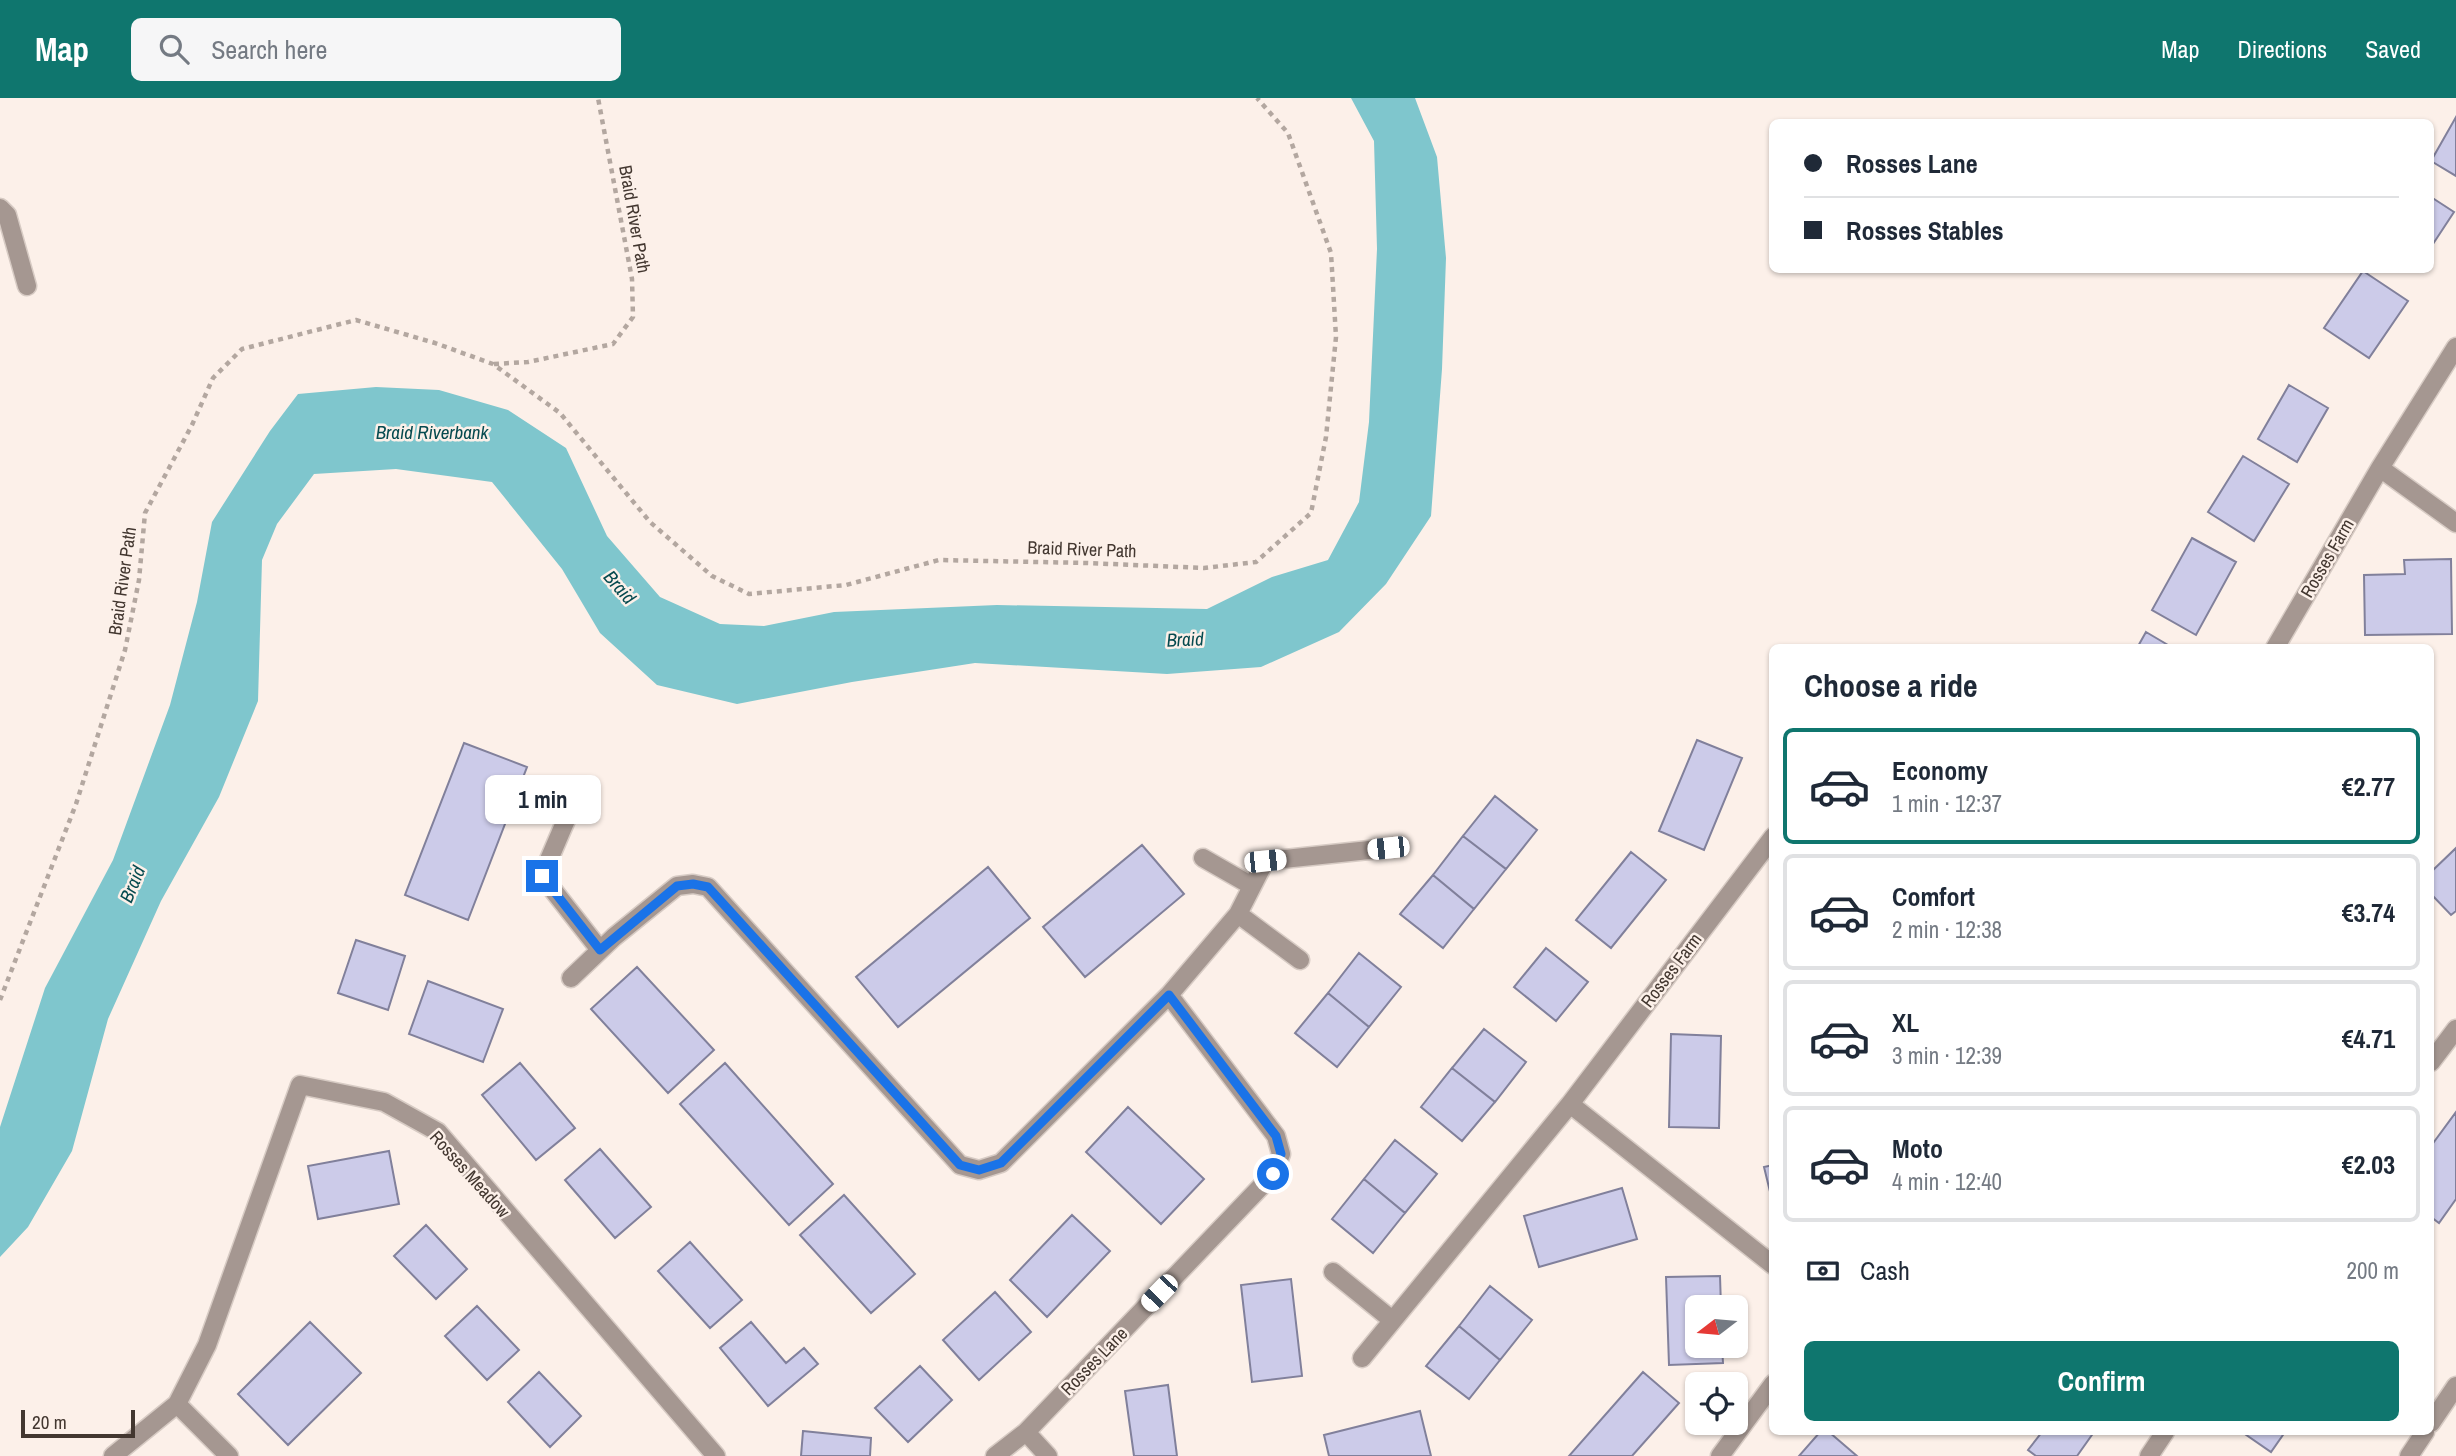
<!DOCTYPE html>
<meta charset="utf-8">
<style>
:root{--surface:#fff;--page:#f6f6f7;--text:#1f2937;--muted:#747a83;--line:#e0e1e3;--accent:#0f766e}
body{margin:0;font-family:"Archivo Narrow",sans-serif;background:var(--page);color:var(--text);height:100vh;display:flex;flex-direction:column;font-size:26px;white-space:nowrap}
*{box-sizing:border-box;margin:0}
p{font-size:23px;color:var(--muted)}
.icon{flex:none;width:38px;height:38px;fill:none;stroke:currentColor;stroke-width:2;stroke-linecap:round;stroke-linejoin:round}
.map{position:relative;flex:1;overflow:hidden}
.drawer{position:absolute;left:1769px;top:546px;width:665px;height:791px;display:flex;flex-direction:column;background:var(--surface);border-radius:10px;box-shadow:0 2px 5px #0004}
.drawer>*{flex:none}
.banner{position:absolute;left:1769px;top:21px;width:665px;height:154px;border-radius:10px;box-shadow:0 2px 5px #0004;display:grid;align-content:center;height:154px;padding:0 35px;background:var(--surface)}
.needle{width:46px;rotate:254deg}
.tools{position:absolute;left:1685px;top:1197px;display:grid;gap:14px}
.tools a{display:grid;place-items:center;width:63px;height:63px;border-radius:10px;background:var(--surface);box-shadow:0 2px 5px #0004;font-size:35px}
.scale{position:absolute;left:21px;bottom:18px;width:114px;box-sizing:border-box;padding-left:7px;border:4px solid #433730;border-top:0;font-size:19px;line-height:24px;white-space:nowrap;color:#433730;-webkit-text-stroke:5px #fcf0e9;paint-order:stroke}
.end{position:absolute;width:32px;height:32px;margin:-16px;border:9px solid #1a73e8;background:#fff;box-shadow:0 0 0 4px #fff}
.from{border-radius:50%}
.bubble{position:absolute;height:49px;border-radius:10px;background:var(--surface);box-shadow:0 2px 5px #0004;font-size:23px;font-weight:700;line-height:49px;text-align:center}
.car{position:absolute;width:21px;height:42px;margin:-21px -10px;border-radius:9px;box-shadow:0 0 5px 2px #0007;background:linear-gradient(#fff 24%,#345 0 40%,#fff 0 76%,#345 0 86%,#fff 0)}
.banner b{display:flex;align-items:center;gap:24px;height:66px;font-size:26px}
.banner b+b{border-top:2px solid var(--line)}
.banner i{width:18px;height:18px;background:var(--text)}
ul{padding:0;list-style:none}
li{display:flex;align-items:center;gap:21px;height:116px;margin:0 14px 10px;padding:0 21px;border:4px solid var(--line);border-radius:10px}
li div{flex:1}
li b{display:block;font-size:26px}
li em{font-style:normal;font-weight:700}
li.selected{border-color:var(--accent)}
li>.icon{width:63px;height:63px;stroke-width:1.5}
h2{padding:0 35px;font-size:32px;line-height:84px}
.pay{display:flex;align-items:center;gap:18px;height:77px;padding:0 35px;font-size:26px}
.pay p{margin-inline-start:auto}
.action{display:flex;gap:14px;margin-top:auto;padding:14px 35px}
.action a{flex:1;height:80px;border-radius:10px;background:var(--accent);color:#fff;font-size:28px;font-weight:700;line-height:80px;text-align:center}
header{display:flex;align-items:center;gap:42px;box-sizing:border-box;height:98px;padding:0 35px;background:var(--accent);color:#fff}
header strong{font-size:33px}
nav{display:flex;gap:38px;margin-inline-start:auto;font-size:24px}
.search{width:490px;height:63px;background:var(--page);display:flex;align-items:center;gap:18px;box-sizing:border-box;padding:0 24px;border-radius:10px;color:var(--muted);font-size:26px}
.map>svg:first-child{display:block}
.water{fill:#7fc6cd}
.building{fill:#cccbe9;stroke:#81809b;stroke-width:2}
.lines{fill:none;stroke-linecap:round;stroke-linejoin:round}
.minor-casing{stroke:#d7cbc4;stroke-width:21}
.path{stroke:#b3a7a0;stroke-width:4.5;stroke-dasharray:5 5;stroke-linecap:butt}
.minor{stroke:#a59791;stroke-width:18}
.route{stroke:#1a73e8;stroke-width:9}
.labels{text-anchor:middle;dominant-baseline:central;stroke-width:5;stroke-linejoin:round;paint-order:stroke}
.street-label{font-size:18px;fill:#433730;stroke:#fcf0e9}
.water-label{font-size:19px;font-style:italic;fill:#064a4f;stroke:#fcf0e9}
</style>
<header>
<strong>Map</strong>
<div class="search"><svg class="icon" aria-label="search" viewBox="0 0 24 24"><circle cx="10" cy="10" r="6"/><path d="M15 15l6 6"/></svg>Search here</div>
<nav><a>Map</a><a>Directions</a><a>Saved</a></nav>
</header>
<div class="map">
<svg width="2456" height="1358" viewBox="0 0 2456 1358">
<rect width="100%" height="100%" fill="#fcf0e9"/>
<path class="water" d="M 1351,0 L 1415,0 L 1437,59 L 1446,160 L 1442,271 L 1431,418 L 1386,486 L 1339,534 L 1261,569 L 1167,576 L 975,565 L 852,584 L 737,606 L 657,587 L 600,535 L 562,471 L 492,384 L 396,371 L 314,376 L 277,426 L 262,462 L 258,603 L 219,699 L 161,803 L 108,921 L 72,1053 L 28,1129 L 0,1159 L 0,1029 L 45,890 L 113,762 L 170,607 L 197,504 L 212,424 L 270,333 L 298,296 L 376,289 L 439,292 L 508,312 L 566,350 L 607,438 L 660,499 L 720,526 L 764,528 L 834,514 L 997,507 L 1207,511 L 1272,479 L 1328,462 L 1359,404 L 1369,324 L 1377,151 L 1374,43 Z"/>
<path class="building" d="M 2456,19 L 2456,78 L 2431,63 Z
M 2431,99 L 2454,114 L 2431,149 Z
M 2363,173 L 2408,203 L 2369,260 L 2324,230 Z
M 2289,287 L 2328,310 L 2297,364 L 2258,341 Z
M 2243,358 L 2289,386 L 2254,443 L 2208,414 Z
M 2192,440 L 2236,464 L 2196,537 L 2152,512 Z
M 2451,461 L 2452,536 L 2365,537 L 2364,477 L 2405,476 L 2404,462 Z
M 2146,534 L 2173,550 L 2137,550 Z
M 1697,642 L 1742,660 L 1704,752 L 1659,733 Z
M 464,645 L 527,669 L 468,822 L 405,797 Z
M 1495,698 L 1537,732 L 1506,771 L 1463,738 Z
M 1463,738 L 1506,771 L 1474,811 L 1433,777 Z
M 1142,747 L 1184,796 L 1085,879 L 1043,829 Z
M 2456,750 L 2456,813 L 2451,817 L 2431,796 L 2431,774 Z
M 1631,754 L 1666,782 L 1611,850 L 1576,822 Z
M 988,769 L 1030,820 L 898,929 L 856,879 Z
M 1433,777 L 1474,811 L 1443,850 L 1400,816 Z
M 356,842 L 405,858 L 388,912 L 338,895 Z
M 1546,850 L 1588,884 L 1556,923 L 1514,889 Z
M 1359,855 L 1401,889 L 1369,929 L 1328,895 Z
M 637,869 L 714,952 L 668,995 L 591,911 Z
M 428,883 L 503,911 L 483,964 L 409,936 Z
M 1328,895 L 1369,929 L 1337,969 L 1295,935 Z
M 1484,931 L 1526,964 L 1495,1004 L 1452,970 Z
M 1671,936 L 1721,938 L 1719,1030 L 1669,1029 Z
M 520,965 L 575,1030 L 536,1062 L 482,997 Z
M 725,965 L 833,1086 L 789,1127 L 680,1006 Z
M 1452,970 L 1495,1004 L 1462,1043 L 1421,1009 Z
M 1128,1009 L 1204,1081 L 1161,1126 L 1086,1054 Z
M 2456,1014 L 2456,1101 L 2439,1125 L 2431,1119 L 2431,1048 Z
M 1395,1042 L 1437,1076 L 1405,1115 L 1364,1081 Z
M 600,1051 L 651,1109 L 615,1140 L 565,1082 Z
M 389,1053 L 399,1106 L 318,1121 L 308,1068 Z
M 1773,1067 L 1773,1106 L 1764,1069 Z
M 1364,1081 L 1405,1115 L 1373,1155 L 1332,1121 Z
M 1622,1090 L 1637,1141 L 1539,1169 L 1524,1118 Z
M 844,1097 L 915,1176 L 871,1215 L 800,1137 Z
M 1072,1117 L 1110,1153 L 1047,1219 L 1010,1182 Z
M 426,1127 L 467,1171 L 436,1201 L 394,1158 Z
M 690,1144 L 742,1202 L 710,1230 L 658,1173 Z
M 1720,1178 L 1721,1209 L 1698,1209 L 1698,1248 L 1722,1248 L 1723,1265 L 1669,1267 L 1666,1179 Z
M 1291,1181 L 1302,1278 L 1252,1284 L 1241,1187 Z
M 1490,1188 L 1532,1222 L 1500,1262 L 1459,1228 Z
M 995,1194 L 1031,1234 L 979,1282 L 943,1242 Z
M 477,1208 L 519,1252 L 487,1282 L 445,1238 Z
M 310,1224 L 361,1275 L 288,1347 L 238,1296 Z
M 751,1224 L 786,1265 L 804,1250 L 818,1266 L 768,1308 L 720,1250 Z
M 1459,1228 L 1500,1262 L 1469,1301 L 1426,1268 Z
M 920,1268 L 952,1302 L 908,1344 L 875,1310 Z
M 539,1274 L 581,1318 L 550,1349 L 508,1304 Z
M 1643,1274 L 1679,1305 L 1632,1358 L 1569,1358 Z
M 1168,1287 L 1177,1358 L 1134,1358 L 1125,1293 Z
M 1420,1313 L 1431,1358 L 1329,1358 L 1324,1337 Z
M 803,1333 L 871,1340 L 870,1358 L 801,1358 Z
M 1820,1334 L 1829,1334 L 1857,1358 L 1799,1358 Z
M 2042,1334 L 2094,1334 L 2077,1358 L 2036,1358 L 2028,1352 Z
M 2242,1334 L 2285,1334 L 2271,1354 Z"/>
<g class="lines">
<g class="minor-casing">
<path id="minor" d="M 0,110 L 7,117 L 27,188
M 2380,370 L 2456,425
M 2275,550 L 2380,370 L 2456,249
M 575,701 L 542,778 L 600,852
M 1203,760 L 1252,788
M 1238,816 L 1300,862
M 571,880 L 614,839 L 677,788 L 693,786 L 708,789 L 960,1067 L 979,1072 L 1001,1065 L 1169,897 L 1238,816 L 1265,763 L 1388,750
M 2431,964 L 2456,931
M 1570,1006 L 1773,1167
M 1333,1174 L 1392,1222
M 1362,1260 L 1570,1006 L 1773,739
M 177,1306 L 229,1358
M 2431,1325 L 2456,1288
M 1026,1334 L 1048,1358
M 113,1358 L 177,1306 L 207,1247 L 300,987 L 384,1004 L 438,1034 L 716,1358
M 995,1358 L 1026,1334 L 1273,1076 L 1281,1056 L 1276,1038 L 1169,897
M 1720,1358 L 1773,1286
M 2149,1358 L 2165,1334
M 2409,1358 L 2425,1334"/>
</g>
<path class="path" d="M 494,266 L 528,264 L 613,246 L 633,219 L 632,181 L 598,0
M 0,902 L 76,706 L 125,552 L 139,482 L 145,415 L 192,327 L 213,280 L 242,251 L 356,222 L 435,245 L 493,266 L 560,315 L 650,424 L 712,478 L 749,496 L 846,487 L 939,462 L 1087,465 L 1204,470 L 1256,464 L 1311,415 L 1326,339 L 1336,239 L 1331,155 L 1288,35 L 1257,0"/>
<use href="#minor" class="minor"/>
</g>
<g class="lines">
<path class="route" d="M 542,778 L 600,852 L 677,788 L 693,786 L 708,789 L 960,1067 L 979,1072 L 1001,1065 L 1169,897 L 1276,1038 L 1281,1056 L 1273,1076"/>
</g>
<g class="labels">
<g class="street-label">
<text transform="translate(635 121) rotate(80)">Braid River Path</text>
<text transform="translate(1082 451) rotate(2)">Braid River Path</text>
<text transform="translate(2327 460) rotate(-60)">Rosses Farm</text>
<text transform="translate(122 483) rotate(-82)">Braid River Path</text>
<text transform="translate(1671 872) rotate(-53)">Rosses Farm</text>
<text transform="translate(470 1076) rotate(48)">Rosses Meadow</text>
<text transform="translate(1094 1263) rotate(-46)">Rosses Lane</text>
</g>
<g class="water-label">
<text x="432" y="334">Braid Riverbank</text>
<text transform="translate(620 489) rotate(49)">Braid</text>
<text transform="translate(1185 541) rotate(-2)">Braid</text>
<text transform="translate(132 786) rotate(-67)">Braid</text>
</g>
</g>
</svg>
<div class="tools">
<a><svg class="needle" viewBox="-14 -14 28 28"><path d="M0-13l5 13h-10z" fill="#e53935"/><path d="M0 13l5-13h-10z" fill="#747a83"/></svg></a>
<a><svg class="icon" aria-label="locate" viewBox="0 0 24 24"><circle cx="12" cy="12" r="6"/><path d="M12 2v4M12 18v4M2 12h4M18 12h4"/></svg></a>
</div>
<div class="scale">20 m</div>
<i class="end from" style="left:1273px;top:1076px"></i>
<i class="end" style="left:542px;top:778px"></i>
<div class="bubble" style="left:485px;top:677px;width:116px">1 min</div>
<i class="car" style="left:1388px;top:750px;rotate:264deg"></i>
<i class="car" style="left:1265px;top:763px;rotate:84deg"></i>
<i class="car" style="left:1159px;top:1195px;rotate:224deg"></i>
<div class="banner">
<b><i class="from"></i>Rosses Lane</b>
<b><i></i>Rosses Stables</b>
</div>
<section class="drawer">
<h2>Choose a ride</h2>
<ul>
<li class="selected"><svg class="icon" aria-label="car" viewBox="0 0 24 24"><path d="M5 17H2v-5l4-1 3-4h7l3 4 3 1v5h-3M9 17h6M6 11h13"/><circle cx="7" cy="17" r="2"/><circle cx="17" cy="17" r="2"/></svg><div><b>Economy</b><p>1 min · 12:37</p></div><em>€2.77</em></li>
<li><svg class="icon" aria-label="car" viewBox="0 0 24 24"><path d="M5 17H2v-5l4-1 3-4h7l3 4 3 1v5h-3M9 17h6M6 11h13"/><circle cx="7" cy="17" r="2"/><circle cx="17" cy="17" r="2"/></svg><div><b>Comfort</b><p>2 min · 12:38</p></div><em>€3.74</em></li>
<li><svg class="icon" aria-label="car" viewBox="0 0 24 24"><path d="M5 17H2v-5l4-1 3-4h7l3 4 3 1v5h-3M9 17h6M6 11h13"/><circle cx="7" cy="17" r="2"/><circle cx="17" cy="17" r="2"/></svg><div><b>XL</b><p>3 min · 12:39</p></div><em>€4.71</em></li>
<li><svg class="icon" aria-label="car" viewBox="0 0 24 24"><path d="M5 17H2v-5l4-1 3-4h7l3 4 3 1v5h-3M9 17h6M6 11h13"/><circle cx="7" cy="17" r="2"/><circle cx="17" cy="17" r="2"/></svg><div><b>Moto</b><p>4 min · 12:40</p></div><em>€2.03</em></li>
</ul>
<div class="pay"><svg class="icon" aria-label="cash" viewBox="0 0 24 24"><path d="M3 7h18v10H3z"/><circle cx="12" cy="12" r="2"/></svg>Cash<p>200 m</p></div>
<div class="action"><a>Confirm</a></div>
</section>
</div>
